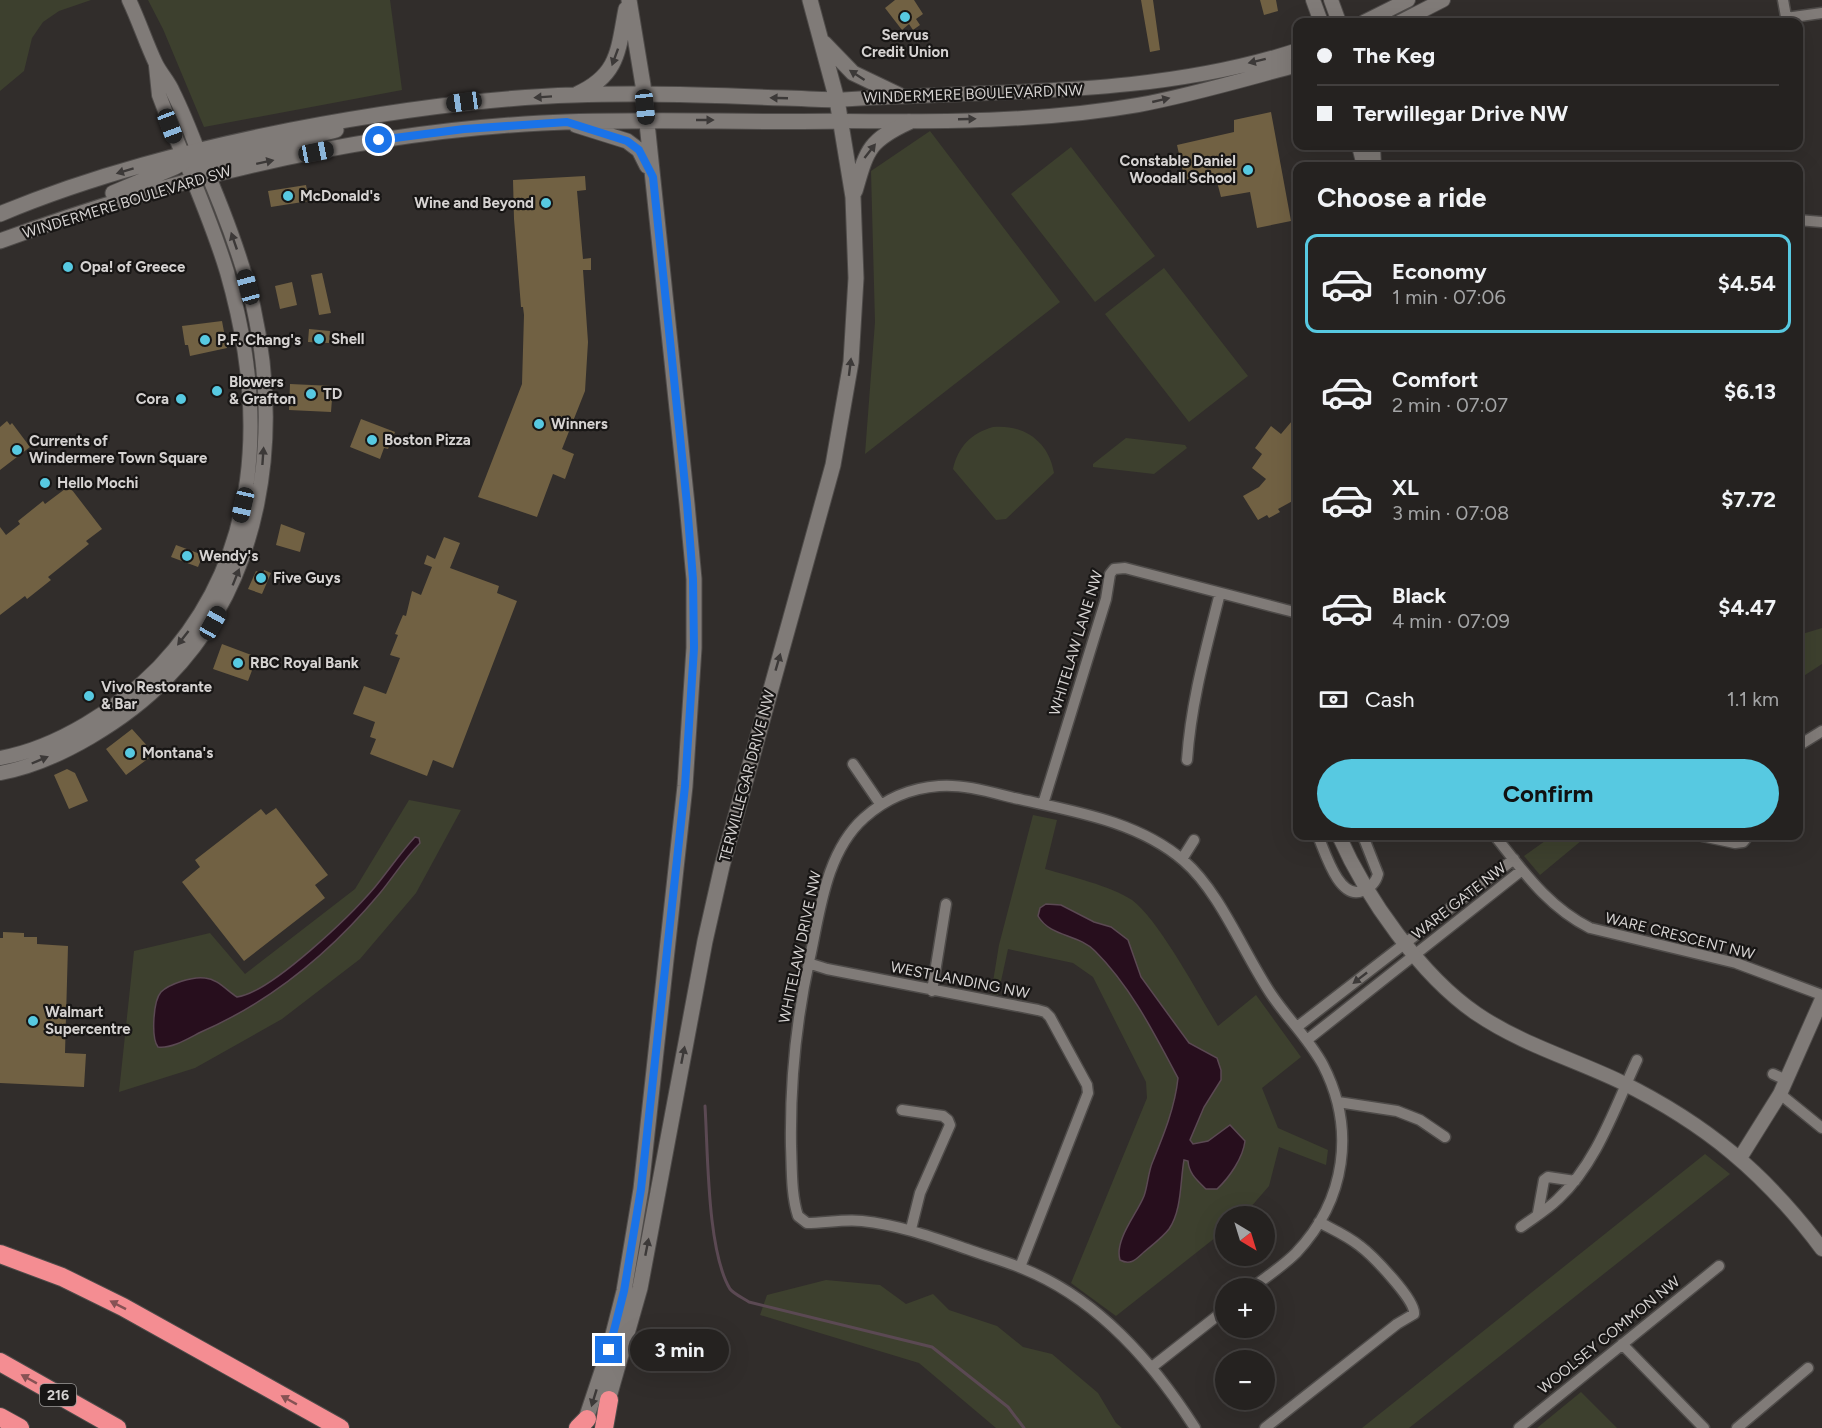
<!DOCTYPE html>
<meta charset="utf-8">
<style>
:root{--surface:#252220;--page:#2d2a29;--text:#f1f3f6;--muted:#a3a4a5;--line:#423f3e;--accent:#57c9e1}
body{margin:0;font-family:Figtree,sans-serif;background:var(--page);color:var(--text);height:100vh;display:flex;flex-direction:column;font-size:22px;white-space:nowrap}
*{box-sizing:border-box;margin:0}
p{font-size:20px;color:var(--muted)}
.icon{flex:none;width:33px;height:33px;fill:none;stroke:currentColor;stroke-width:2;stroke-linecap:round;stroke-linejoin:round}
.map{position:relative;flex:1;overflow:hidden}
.side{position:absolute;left:1293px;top:162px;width:510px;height:678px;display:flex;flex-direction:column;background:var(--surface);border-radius:12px;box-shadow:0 6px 24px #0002,0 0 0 2px var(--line)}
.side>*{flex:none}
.hud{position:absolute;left:1293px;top:18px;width:510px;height:132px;border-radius:12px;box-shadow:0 6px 24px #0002,0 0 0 2px var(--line);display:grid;align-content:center;height:132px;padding:0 24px;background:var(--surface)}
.needle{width:39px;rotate:142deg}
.tools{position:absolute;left:1215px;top:1206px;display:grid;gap:12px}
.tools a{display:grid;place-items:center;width:60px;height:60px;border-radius:50%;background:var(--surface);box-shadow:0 6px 24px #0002,0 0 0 2px var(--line);font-size:30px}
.end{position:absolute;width:27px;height:27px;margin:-14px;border:8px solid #1a73e8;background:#fff;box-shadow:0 0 0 3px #fff}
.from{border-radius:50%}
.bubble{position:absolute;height:42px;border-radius:21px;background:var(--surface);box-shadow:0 6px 24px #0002,0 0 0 2px var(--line);font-size:20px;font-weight:700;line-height:42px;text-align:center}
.car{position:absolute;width:18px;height:36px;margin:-18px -9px;border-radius:8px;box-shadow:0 0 4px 2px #0007;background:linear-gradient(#222 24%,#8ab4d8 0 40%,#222 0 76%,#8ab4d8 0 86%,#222 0)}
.hud b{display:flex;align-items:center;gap:21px;height:57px;font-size:22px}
.hud b+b{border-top:2px solid var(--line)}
.hud i{width:15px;height:15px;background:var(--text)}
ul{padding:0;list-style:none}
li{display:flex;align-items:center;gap:18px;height:99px;margin:0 12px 9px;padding:0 12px;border:3px solid transparent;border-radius:12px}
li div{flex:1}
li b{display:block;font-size:22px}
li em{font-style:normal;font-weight:700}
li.current{border-color:var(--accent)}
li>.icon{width:54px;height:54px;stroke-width:1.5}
h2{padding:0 24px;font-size:27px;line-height:72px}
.pay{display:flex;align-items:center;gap:15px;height:66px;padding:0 24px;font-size:22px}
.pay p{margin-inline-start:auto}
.button{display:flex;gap:12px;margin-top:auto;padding:12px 24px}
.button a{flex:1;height:69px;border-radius:36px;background:var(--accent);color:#111;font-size:24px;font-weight:700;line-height:69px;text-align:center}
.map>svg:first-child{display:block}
.green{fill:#3d402e}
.water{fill:#270e1d;stroke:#5b4953;stroke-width:1.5}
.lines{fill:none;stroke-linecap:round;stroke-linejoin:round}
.stream{stroke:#5b4953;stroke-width:3}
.building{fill:#716143}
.minor-casing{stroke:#4e4b49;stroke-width:13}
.tertiary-casing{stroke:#4e4b49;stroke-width:16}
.secondary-casing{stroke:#4e4b49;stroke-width:17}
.motorway-casing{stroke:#4e4b49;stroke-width:20}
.minor{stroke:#807b78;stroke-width:10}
.tertiary{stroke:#807b78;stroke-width:14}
.secondary{stroke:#807b78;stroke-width:15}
.motorway{stroke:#f48d92;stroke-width:18}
.oneway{fill:#3c3938}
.oneway2{fill:#865254}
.route{stroke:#1a73e8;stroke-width:8}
.poi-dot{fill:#57c9e1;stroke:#181615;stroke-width:2}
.labels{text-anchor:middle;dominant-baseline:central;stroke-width:4.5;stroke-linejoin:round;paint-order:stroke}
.shield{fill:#181615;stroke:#9c9a99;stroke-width:1.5}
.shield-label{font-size:14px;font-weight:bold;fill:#d5d2d1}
.poi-label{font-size:15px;font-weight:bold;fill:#d5d2d1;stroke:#181615;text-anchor:start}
.street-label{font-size:15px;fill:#d5d2d1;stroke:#181615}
</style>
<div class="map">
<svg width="1822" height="1428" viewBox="0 0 1822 1428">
<rect width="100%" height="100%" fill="#312d2b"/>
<path class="green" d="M 0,0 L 91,0 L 59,11 L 43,22 L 32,38 L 24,71 L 0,91 Z
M 148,0 L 390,0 L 402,90 L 204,127 L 163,29 Z
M 930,131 L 1060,302 L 865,454 L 875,322 L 871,171 Z
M 1071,147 L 1155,256 L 1095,302 L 1011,194 Z
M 1164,268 L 1248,376 L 1189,422 L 1105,314 Z
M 993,427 C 1024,424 1049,442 1054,473 L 1006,519 L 996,520 L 953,469 C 958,447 971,433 993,427 Z
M 1126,438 L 1185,445 L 1187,448 L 1154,474 L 1093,467 L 1093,464 Z
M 1822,628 L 1822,664 L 1799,679 L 1799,635 Z
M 409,800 L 461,810 L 416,893 L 360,959 L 282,1019 L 195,1068 L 119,1092 L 134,951 L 210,933 L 245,974 L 355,889 Z
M 1033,815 L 1057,820 L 1045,869 C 1069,876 1111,886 1132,900 C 1159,920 1198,994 1218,1026 L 1256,995 L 1301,1057 L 1262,1088 L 1278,1128 L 1328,1150 L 1326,1165 L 1279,1147 L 1269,1186 L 1243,1216 L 1226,1216 L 1225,1230 L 1116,1316 L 1071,1283 L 1147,1098 L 1146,1082 L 1093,977 L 1073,963 L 1008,949 L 998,995 L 991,994 L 999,945 Z
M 1552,836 L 1587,836 L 1540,875 L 1524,856 Z
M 1705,1154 L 1730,1174 L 1409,1428 L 1362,1428 Z
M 826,1280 L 880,1285 L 906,1304 L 933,1294 L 949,1310 L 997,1326 L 1023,1347 L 1052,1354 L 1098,1393 L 1116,1423 L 1122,1428 L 996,1428 L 919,1363 L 760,1315 L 767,1295 Z
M 1581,1392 L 1617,1428 L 1537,1428 Z"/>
<path class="water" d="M 415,837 L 419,838 L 420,843 C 405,858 394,876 380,893 C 331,952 272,1001 201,1032 C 189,1038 172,1049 158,1047 C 151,1038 153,1001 161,992 C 169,984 193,976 205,978 C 218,979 227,991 237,997 C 271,993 352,914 375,887 C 389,870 401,852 415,837 Z
M 1046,904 L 1061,905 L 1094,922 L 1111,927 L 1128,940 L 1141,977 L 1189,1043 L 1217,1058 L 1221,1070 L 1221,1080 L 1204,1107 L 1190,1140 L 1193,1144 L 1208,1141 L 1230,1125 L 1245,1141 C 1243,1158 1229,1178 1217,1189 L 1206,1189 C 1197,1180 1189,1174 1188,1161 L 1184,1160 C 1180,1182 1182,1210 1169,1229 C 1162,1238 1152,1245 1144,1252 C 1136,1259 1131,1266 1120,1260 C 1114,1240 1137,1214 1144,1196 C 1148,1185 1148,1172 1153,1161 C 1164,1134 1175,1107 1178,1078 C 1154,1033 1131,987 1095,951 C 1079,934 1050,937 1038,916 L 1040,908 Z"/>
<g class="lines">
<path class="stream" d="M 705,1106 C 708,1152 707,1251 730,1289 C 734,1294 743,1298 749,1302 L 932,1347 L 1008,1407 L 1024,1428"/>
</g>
<path class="building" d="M 895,0 L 914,0 L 923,14 L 916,19 L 920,25 L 913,30 L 909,24 L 902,30 L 885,8 Z
M 1141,0 L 1153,0 L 1160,50 L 1150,52 Z
M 1260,0 L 1276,0 L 1278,11 L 1264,15 Z
M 1271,112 L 1291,221 L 1257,228 L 1250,192 L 1221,197 L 1216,178 L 1199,176 L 1185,181 L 1177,145 L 1234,132 L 1234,120 Z
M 585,176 L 586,190 L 577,191 L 583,259 L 591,258 L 591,270 L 583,270 L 588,342 L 585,391 L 562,449 L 574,454 L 565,479 L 553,474 L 537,517 L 478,497 L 522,384 L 524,315 L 523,307 L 521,307 L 514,219 L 513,180 Z
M 306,185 L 309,201 L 271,207 L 268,191 Z
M 322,273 L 331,313 L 319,315 L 311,275 Z
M 292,282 L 297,305 L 280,309 L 275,286 Z
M 222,321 L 227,348 L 190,356 L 188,345 L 185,345 L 182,326 Z
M 309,329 L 330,331 L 329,343 L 308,342 Z
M 290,384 L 333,386 L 331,412 L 289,410 Z
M 361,419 L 395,432 L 388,449 L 384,448 L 380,459 L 350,447 Z
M 7,421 L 10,425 L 12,423 L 30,447 L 0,470 L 0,427 Z
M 1292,421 L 1298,425 L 1298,498 L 1278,509 L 1280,512 L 1269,518 L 1267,515 L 1258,520 L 1243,496 L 1259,487 L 1266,479 L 1252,468 L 1262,454 L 1255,448 L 1271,426 L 1281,434 Z
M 69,486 L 102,529 L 86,541 L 89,544 L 48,577 L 51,580 L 27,599 L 25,596 L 0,615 L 0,527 L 6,535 L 20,524 L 18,521 L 43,501 L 45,504 Z
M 281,524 L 305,533 L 300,552 L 276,545 Z
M 444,537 L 460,543 L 450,568 L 499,586 L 497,593 L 517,601 L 453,768 L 433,760 L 427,776 L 370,754 L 376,739 L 370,737 L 375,722 L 353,714 L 364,686 L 386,694 L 400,658 L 390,655 L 398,635 L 395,634 L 403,615 L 406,616 L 412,591 L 421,595 L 432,567 L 424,564 L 427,555 L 435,559 Z
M 176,545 L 203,555 L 198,567 L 171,557 Z
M 264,570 L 271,573 L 262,594 L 248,589 L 256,571 L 263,574 Z
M 222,644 L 257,657 L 248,681 L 213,669 Z
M 132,729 L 150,749 L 148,750 L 153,755 L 126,775 L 106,749 Z
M 67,769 L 75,773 L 88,801 L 69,809 L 54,775 Z
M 276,808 L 328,875 L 315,885 L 325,898 L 244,961 L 182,882 L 200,867 L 195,860 L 261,809 L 266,815 Z
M 3,932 L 24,933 L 24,937 L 37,937 L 37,944 L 68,946 L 65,1053 L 86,1054 L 84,1087 L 0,1083 L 0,938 L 3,938 Z"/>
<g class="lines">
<g class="minor-casing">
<path id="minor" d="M 1783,0 L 1787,22
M 1786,18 L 1822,13
M 1798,220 L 1822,222
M 1798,746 L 1822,731
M 1187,760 C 1191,702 1206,649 1220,593
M 853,764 L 881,805
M 1043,804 L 1106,599 L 1110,574 L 1114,569 L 1125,568 L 1298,613
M 1318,836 C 1325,852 1339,900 1362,891 C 1370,888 1376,882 1378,874 L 1363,836
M 1495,836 C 1523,871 1548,907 1590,928 L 1736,963 L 1822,995
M 1702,836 L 1735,843 L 1743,842 L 1748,836
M 1182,859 L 1194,840
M 808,963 L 827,969 L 1038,1010 L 1045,1012 L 1050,1017 L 1087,1085 L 1088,1093 L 1020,1267
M 932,991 L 946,904
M 1297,1027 L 1514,859
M 1307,1040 L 1522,870
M 1773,1074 L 1786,1080
M 1780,1094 L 1822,1128
M 1338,1102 L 1397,1111 L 1420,1120 L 1445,1137
M 902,1110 L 943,1116 L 948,1120 L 950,1125 L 920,1193 L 911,1229
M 1538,1213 L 1544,1180 L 1548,1177 L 1575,1181
M 1521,1227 C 1533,1218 1547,1210 1558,1199 C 1597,1163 1615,1107 1637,1060
M 1622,1344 L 1704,1428
M 1152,1367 L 1226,1309
M 1195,1428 C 1153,1362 1098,1299 1024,1269 C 1005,1261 986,1256 967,1249 C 932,1237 899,1225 862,1221 C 844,1219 825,1223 807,1223 L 798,1216 C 791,1195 792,1168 791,1146 C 790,1082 796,1020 810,957 C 820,911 826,852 864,818 C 885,799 911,788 939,786 C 963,784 990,792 1014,798 C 1072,811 1138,821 1184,861 C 1220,892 1244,954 1271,994 C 1287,1018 1309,1039 1323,1065 C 1356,1129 1346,1200 1296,1253 C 1283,1266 1266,1277 1252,1288
M 1265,1428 L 1397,1324 L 1414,1314 C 1416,1300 1372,1255 1360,1246 C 1348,1236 1332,1229 1319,1222
M 1519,1428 L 1719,1266
M 1737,1428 L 1808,1368"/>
</g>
<g class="tertiary-casing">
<path id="tertiary" d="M 1313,0 L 1321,22
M 1331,0 L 1339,22
M 1364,22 L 1408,0
M 1400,22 L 1443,0
M 837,100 C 992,89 1148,99 1298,50
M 841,121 C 939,122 1041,122 1138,105 C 1192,95 1245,79 1298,65
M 1359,146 L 1364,166
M 1373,146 L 1374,166
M 0,758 C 57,748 119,708 159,667 C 263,557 267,411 227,272 C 209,212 181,154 159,95 L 156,66
M 0,773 C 57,763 128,719 167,678 C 264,579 282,436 253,305 C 241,254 221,204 200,156 C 192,135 183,112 173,92 C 169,82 161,74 156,64 C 146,43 139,21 129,0
M 1339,836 C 1366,897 1421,976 1477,1014 C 1521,1044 1573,1059 1621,1082 C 1706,1124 1765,1173 1822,1249
M 1740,1158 L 1780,1094 L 1822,999"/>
</g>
<g class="secondary-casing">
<path id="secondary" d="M 824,43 L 853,73 L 899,95
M 577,94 C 619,75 618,50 626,9
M 576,125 L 627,141 L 639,150 L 647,166
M 192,180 L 198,167 L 204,164 L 336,130
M 855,191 C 867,150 868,141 909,122
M 113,193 L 175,167 L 192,157
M 0,214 C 93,175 192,150 291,130 C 385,112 479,98 574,95 C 662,92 750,97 837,100
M 0,241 C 175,177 356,133 542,123 C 642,118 742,123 841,121
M 605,1411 L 640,1288 L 705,941 L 722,866 L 833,465 L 851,362 L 856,278 L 853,197 L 837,100 L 810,0
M 583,1428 L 609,1350 L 624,1291 L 641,1189 L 685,786 L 694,648 L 694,579 L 687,504 L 643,85 L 629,0"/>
</g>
<g class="motorway-casing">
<path id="motorway" d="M 0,1254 L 62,1277 L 123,1307 L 340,1428
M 0,1362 L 117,1428
M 0,1417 L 20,1428
M 578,1428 L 587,1419
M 604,1428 L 609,1400"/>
</g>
<use href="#minor" class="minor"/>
<use href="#tertiary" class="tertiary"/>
<use href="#secondary" class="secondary"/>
<use href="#motorway" class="motorway"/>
</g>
<defs><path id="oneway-solid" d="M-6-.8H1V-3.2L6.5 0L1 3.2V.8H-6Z" transform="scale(1.5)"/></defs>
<g class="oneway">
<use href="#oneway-solid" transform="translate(615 57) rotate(110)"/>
<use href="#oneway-solid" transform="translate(1257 61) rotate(166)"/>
<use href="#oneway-solid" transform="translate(857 75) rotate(-147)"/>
<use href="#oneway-solid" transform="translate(543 97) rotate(176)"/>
<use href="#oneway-solid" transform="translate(779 98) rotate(-178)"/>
<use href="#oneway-solid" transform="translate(1161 100) rotate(-13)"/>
<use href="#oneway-solid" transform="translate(967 119) rotate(-2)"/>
<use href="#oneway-solid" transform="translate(705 120)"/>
<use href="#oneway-solid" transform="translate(870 151) rotate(-52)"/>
<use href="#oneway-solid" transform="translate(265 162) rotate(-12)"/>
<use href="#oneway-solid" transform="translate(125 171) rotate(163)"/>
<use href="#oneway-solid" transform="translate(234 241) rotate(-109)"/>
<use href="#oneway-solid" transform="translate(850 367) rotate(-83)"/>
<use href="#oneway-solid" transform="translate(263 456) rotate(-86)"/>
<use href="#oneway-solid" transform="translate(236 577) rotate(-68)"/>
<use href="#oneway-solid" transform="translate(183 638) rotate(128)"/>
<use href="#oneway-solid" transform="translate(778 662) rotate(-74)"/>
<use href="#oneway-solid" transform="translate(40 760) rotate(-23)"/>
<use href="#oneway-solid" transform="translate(1360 978) rotate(142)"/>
<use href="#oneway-solid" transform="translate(683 1055) rotate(-79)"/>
<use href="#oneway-solid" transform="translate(647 1247) rotate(-79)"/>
<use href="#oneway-solid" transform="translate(594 1398) rotate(107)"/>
</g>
<g class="oneway2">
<use href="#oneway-solid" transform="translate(118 1305) rotate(-153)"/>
<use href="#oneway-solid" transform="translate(29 1379) rotate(-151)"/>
<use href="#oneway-solid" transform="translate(289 1400) rotate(-151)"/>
</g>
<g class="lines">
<path class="route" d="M 379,140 L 464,129 L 567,122 L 627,141 L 639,150 L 653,177 L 687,504 L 693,579 L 694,648 L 685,786 L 641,1189 L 624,1291 L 609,1350"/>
</g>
<g class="poi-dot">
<circle cx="905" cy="17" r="6"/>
<circle cx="1248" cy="170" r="6"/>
<circle cx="288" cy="196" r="6"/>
<circle cx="546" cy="203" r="6"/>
<circle cx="68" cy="267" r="6"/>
<circle cx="319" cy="339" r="6"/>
<circle cx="205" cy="340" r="6"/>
<circle cx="217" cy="391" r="6"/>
<circle cx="311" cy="394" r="6"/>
<circle cx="181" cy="399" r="6"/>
<circle cx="539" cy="424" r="6"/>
<circle cx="372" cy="440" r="6"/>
<circle cx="17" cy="450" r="6"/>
<circle cx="45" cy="483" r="6"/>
<circle cx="187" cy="556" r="6"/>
<circle cx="261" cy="578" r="6"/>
<circle cx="238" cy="663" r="6"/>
<circle cx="89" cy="696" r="6"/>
<circle cx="130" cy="753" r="6"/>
<circle cx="33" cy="1021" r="6"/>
</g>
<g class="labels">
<rect class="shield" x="40" y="1384" width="36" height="22" rx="4.5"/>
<g class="shield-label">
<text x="58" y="1395">216</text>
</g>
<g class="poi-label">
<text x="905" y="35" text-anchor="middle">Servus<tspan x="905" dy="17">Credit Union</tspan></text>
<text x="1236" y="161" text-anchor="end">Constable Daniel<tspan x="1236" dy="17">Woodall School</tspan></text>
<text x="300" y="196">McDonald's</text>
<text x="534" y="203" text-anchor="end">Wine and Beyond</text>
<text x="80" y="267">Opa! of Greece</text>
<text x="331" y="339">Shell</text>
<text x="217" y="340">P.F. Chang's</text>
<text x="229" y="382">Blowers<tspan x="229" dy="17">&amp; Grafton</tspan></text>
<text x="323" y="394">TD</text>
<text x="169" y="399" text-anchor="end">Cora</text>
<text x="551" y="424">Winners</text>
<text x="384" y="440">Boston Pizza</text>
<text x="29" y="441">Currents of<tspan x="29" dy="17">Windermere Town Square</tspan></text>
<text x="57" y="483">Hello Mochi</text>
<text x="199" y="556">Wendy's</text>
<text x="273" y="578">Five Guys</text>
<text x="250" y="663">RBC Royal Bank</text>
<text x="101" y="687">Vivo Restorante<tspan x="101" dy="17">&amp; Bar</tspan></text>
<text x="142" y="753">Montana's</text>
<text x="45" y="1012">Walmart<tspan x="45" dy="17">Supercentre</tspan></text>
</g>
<g class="street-label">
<text transform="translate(973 94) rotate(-2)">WINDERMERE BOULEVARD NW</text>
<text transform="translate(127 202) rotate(-17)">WINDERMERE BOULEVARD SW</text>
<text transform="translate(1076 643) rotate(-73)">WHITELAW LANE NW</text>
<text transform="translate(747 776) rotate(-75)">TERWILLEGAR DRIVE NW</text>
<text transform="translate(1459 901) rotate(-38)">WARE GATE NW</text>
<text transform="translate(1680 936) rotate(14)">WARE CRESCENT NW</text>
<text transform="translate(800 947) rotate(-78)">WHITELAW DRIVE NW</text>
<text transform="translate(960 980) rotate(11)">WEST LANDING NW</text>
<text transform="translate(1609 1335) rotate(-39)">WOOLSEY COMMON NW</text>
</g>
</g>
</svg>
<div class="tools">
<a><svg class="needle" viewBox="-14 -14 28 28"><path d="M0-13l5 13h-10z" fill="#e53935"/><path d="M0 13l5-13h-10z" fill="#a3a4a5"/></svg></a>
<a>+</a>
<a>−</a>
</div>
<i class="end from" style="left:379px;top:140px"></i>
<i class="end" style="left:609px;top:1350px"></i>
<div class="bubble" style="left:630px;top:1329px;width:99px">3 min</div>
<i class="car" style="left:464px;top:102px;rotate:262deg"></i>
<i class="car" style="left:645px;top:107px;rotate:174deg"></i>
<i class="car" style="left:170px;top:126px;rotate:159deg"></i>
<i class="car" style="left:316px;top:152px;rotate:79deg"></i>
<i class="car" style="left:248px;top:287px;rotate:345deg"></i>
<i class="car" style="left:243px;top:505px;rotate:193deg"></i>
<i class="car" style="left:213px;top:623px;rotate:29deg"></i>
<div class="hud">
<b><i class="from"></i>The Keg</b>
<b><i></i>Terwillegar Drive NW</b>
</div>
<section class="side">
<h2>Choose a ride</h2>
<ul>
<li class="current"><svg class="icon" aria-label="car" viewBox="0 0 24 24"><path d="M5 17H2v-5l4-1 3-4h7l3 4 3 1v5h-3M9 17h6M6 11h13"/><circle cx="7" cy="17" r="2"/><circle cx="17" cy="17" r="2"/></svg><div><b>Economy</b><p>1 min · 07:06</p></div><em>$4.54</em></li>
<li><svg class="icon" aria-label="car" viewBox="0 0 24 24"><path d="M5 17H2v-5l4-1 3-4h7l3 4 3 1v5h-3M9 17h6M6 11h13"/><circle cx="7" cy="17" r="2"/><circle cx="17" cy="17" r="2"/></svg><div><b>Comfort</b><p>2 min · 07:07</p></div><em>$6.13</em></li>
<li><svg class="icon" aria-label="car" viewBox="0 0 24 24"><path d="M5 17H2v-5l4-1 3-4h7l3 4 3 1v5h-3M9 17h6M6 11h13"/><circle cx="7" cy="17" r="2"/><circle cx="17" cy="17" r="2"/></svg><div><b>XL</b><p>3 min · 07:08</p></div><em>$7.72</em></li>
<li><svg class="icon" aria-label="car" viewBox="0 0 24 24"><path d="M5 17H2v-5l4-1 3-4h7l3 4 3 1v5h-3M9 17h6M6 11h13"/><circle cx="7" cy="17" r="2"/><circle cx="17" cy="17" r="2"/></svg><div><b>Black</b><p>4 min · 07:09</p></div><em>$4.47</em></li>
</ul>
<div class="pay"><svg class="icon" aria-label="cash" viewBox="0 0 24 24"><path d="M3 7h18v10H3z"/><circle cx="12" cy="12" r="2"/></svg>Cash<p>1.1 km</p></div>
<div class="button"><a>Confirm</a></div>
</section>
</div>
